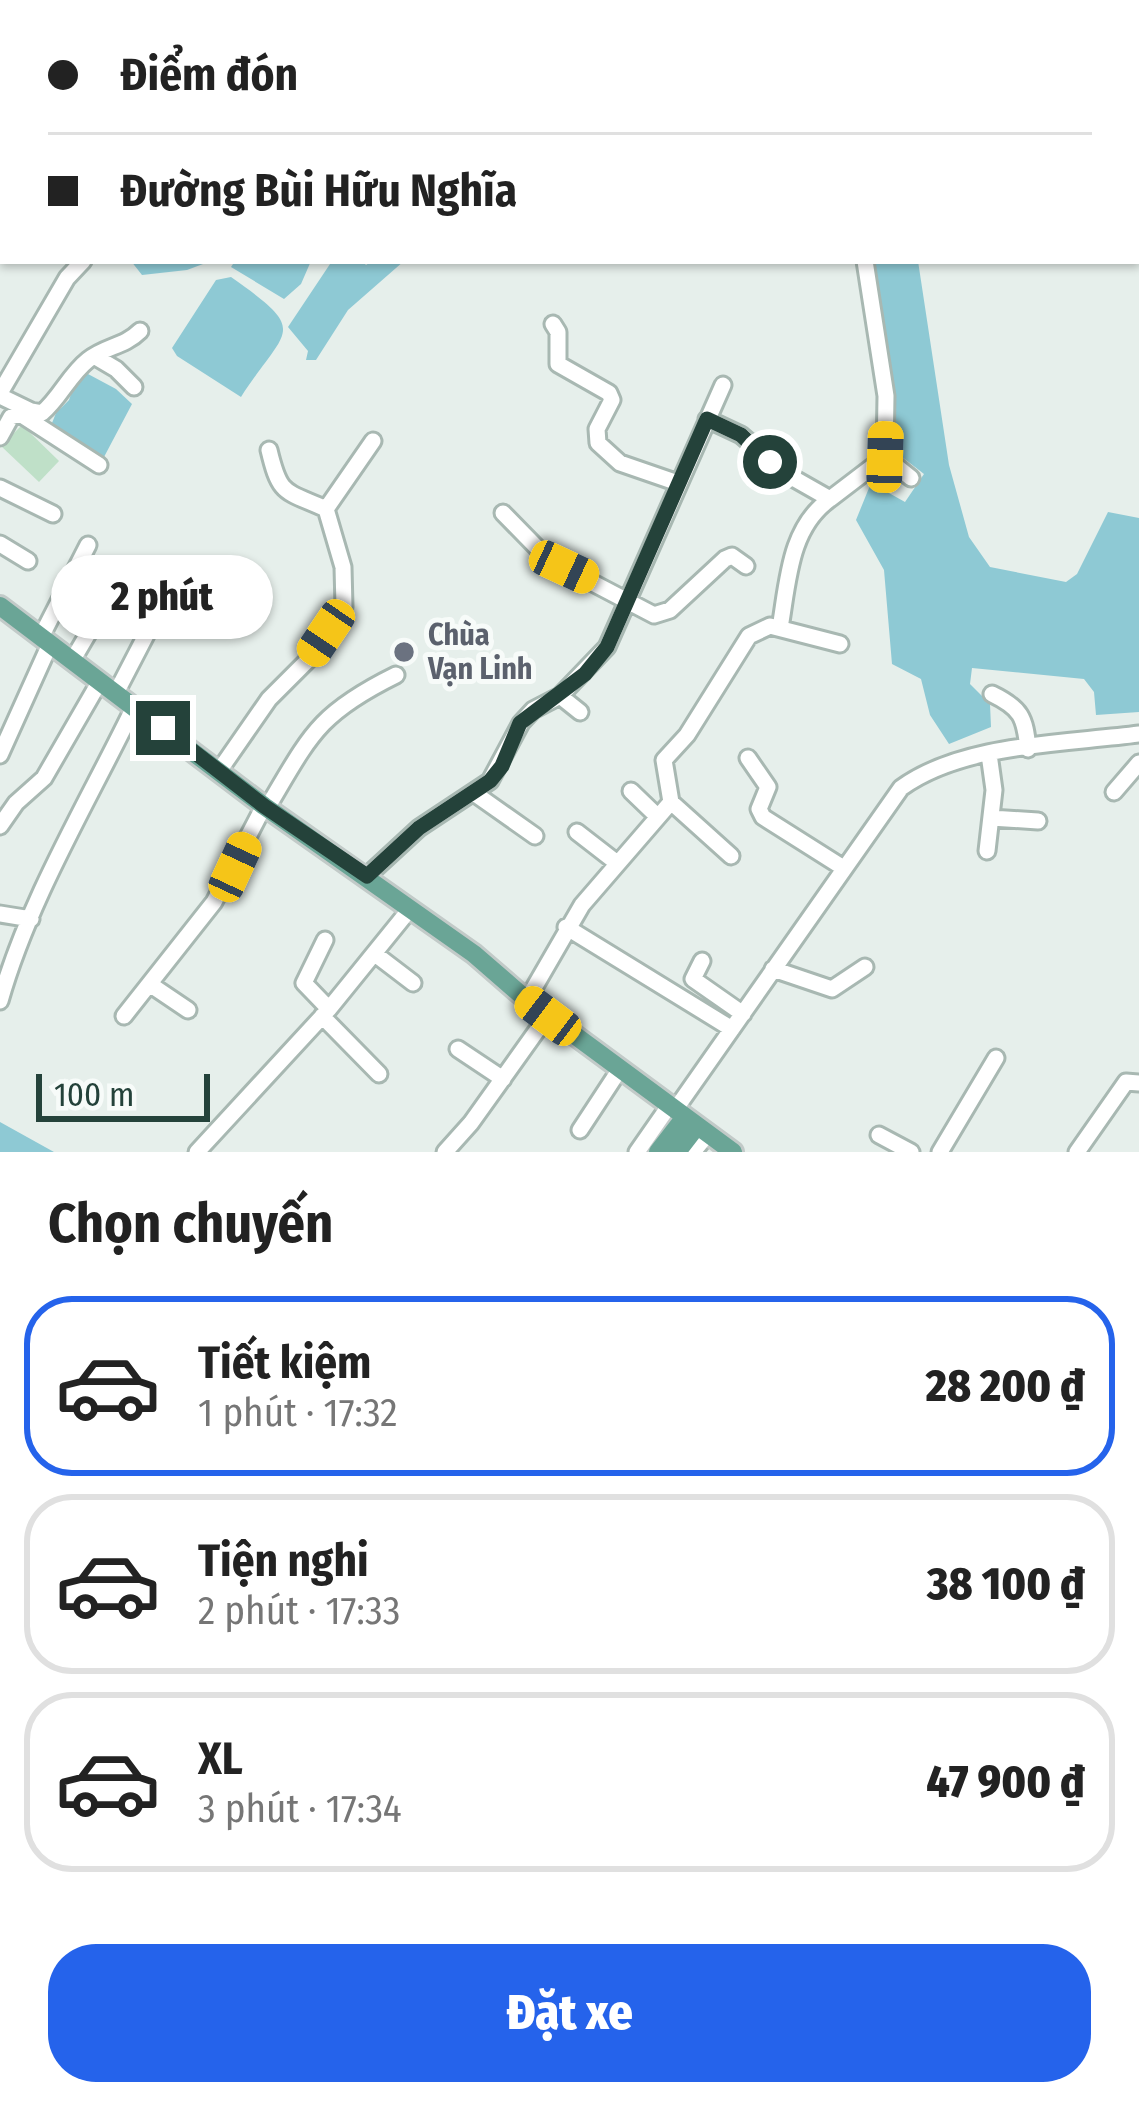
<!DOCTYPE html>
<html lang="vi">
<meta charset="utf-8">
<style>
:root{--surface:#fff;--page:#f6f6f6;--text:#222;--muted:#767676;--line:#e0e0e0;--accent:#2563eb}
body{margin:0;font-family:"Fira Sans Condensed",sans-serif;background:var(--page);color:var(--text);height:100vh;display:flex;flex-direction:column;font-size:45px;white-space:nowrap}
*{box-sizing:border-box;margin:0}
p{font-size:39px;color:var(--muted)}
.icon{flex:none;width:66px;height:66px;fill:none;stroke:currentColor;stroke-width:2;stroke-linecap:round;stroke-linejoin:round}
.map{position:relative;height:1152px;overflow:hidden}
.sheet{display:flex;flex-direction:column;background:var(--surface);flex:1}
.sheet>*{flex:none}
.banner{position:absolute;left:0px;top:0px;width:1140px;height:264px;box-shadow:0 3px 9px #0004;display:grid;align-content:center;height:264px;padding:0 48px;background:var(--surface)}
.scale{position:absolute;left:36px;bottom:30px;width:174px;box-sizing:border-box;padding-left:12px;border:6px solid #24423a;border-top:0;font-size:33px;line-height:42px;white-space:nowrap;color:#24423a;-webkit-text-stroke:9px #f7fbf9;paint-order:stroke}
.end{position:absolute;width:54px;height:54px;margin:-27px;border:15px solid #24423a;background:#fff;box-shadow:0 0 0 6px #fff}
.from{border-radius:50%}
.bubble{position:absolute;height:84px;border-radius:42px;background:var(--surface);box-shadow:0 3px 9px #0004;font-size:39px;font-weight:800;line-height:84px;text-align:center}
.car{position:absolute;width:36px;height:72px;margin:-36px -18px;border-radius:15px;box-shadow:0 0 9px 3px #0007;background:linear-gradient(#f5c518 24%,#345 0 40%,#f5c518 0 76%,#345 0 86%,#f5c518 0)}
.banner b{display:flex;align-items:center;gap:42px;height:114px;font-size:45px}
.banner b+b{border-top:3px solid var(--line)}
.banner i{width:30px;height:30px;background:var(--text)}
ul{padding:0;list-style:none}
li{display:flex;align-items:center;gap:36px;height:180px;margin:0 24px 18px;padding:0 24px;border:6px solid var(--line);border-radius:48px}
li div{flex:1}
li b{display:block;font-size:45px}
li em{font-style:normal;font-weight:800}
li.selected{border-color:var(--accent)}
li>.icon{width:108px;height:108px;stroke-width:1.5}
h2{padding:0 48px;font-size:54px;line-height:144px}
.action{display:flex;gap:24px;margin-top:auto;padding:24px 48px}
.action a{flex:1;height:138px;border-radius:48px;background:var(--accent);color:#fff;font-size:48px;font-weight:800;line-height:138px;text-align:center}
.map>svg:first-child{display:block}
.green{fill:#bfe0c8}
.water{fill:#8ec9d4}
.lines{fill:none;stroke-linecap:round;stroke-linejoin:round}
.minor-casing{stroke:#a8b8b2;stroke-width:21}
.major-casing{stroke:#c2cac8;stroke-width:24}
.minor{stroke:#fff;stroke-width:15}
.major{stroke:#6aa596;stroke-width:18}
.route{stroke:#24423a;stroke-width:15}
.worship-dot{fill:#6b7280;stroke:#f7fbf9;stroke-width:4.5}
.labels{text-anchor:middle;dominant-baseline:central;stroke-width:10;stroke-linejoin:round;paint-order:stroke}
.worship-label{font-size:30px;font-weight:bold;fill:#5b616d;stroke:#f7fbf9;text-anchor:start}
</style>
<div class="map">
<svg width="1139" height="1152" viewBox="0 0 1139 1152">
<rect width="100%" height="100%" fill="#e6efeb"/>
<path class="green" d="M 22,425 L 59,461 L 39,482 L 1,446 Z"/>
<path class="water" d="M 131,261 L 211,261 L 187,270 L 142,275 Z
M 235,261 L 311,261 L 301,284 L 284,299 L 231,267 Z
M 332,261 L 362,261 L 366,265 L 372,261 L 404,261 L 348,310 L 316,360 L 306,360 L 308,351 L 288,327 Z
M 870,261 L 918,261 L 949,465 L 969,537 L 990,567 L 1066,582 L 1077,574 L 1108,512 L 1139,518 L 1139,712 L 1096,715 L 1094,692 L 1084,679 L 972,668 L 970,684 L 990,704 L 991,727 L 949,744 L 930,715 L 921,679 L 892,664 L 884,570 L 856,520 L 871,483 L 905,502 L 924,474 L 897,453 Z
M 231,277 C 311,333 286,327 241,397 L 177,356 L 172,348 L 216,280 Z
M 88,374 L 116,389 L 132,404 L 104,457 L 50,428 L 56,413 L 69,400 L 77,376 Z
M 0,1122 L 54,1152 L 0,1152 Z"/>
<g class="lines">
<g class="minor-casing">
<path id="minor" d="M 824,0 L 824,3
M 1048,0 L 1052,3
M 105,3 L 107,0
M 199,3 L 200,0
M 897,3 L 924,0
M 1137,8 L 1139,8
M 1137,120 L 1139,122
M 0,180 L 3,175
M 865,261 L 886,396 L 885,457 L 911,478
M 553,324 L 558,332 L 558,364 L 609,393 L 612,400 L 597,429 L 598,443 L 620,463 L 678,483
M 94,356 L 116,369 L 134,387
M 0,393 L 67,278 L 83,261
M 0,396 L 31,411 L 42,413 C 60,398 69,375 88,360 C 105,346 124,347 140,331
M 707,419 L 741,435 L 786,474 L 830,499 L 885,457
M 0,437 L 11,417 L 20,414 L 99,465
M 269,450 C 280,496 284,490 326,509
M 0,488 L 53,514
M 503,513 L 549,560 L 654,615 L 670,610 L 725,559 L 732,556 L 746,566
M 0,544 L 28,561
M 780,628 C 788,582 789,528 830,499
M 41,637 L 88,545
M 72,661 L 123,574
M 116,693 L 158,612
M 992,694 C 1021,708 1025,717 1028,749
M 560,696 L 580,712
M 0,755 L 50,644
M 748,758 L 768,787 L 759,809 L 763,817 L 842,867
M 219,771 L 269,699 L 309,659 L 344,607 L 343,567 L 326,509 L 373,441
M 631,791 L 658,817
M 1114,792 L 1139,763
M 474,793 L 535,836
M 671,802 L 731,856
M 267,808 C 310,736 317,714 396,675
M 991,818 L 1038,821
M 0,826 L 16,803 L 44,778 L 100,681
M 577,832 L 617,863
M 987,851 L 994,790 L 989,754
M 367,876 L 419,828 L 490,781 L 521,723 L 533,710 L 560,696 L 607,647 L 723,385
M 0,914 L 31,919
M 566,927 L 732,1029
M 325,940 L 304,983 L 329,1009
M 375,954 L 413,983
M 702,961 L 693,979 L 743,1014
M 773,969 L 832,989 L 865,967
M 151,985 L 188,1010
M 527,1000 L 582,905 L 671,802 L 664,760 L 687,735 L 749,636 L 770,626 L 840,644
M 0,1001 C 29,899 88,802 134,707
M 124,1016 L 214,902 L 264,806
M 322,1016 L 379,1074
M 458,1049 L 503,1079
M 675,1110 L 901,788 C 963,743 1064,744 1139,734
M 580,1130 L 620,1069
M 879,1135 L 911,1152
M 197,1152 L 329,1009 L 410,909
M 445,1152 L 471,1123 L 548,1015
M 637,1152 L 669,1106
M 693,1152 L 708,1134
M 940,1152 L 996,1058
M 1077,1152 L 1126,1082 L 1139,1083"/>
</g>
<g class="major-casing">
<path id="major" d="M 0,606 L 264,806 L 474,954 L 527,1000 L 733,1152
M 658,1152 L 685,1117
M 677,1152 L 697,1126"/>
</g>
<use href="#minor" class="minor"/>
<use href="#major" class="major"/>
</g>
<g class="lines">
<path class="route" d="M 163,728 L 264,806 L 367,876 L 419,828 L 490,781 L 502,766 L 520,723 L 585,674 L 607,647 L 707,419 L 741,435 L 770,462"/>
</g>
<circle class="worship-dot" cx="404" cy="652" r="12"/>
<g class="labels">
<g class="worship-label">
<text x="428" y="635">Chùa<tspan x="428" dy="34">Vạn Linh</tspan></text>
</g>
</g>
</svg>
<div class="scale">100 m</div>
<i class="end from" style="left:770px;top:462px"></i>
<i class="end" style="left:163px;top:728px"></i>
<div class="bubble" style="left:51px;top:555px;width:222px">2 phút</div>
<i class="car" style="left:885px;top:457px;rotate:2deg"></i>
<i class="car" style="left:564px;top:567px;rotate:115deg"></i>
<i class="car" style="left:326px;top:633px;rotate:214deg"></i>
<i class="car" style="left:235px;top:867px;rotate:25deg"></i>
<i class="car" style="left:548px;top:1016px;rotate:307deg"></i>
<div class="banner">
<b><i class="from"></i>Điểm đón</b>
<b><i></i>Đường Bùi Hữu Nghĩa</b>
</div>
</div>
<section class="sheet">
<h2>Chọn chuyến</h2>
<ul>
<li class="selected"><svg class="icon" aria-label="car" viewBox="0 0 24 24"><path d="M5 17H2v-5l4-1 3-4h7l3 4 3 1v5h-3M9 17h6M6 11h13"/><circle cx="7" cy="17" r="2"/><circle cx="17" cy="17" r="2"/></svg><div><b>Tiết kiệm</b><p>1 phút · 17:32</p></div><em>28 200 ₫</em></li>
<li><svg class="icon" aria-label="car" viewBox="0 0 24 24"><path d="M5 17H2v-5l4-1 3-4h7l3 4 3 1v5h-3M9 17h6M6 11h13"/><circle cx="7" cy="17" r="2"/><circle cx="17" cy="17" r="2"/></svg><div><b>Tiện nghi</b><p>2 phút · 17:33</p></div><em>38 100 ₫</em></li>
<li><svg class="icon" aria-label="car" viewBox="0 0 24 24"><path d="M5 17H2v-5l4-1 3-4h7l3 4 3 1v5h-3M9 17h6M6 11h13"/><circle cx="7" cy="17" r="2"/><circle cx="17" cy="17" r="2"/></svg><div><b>XL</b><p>3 phút · 17:34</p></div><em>47 900 ₫</em></li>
</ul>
<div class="action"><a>Đặt xe</a></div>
</section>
